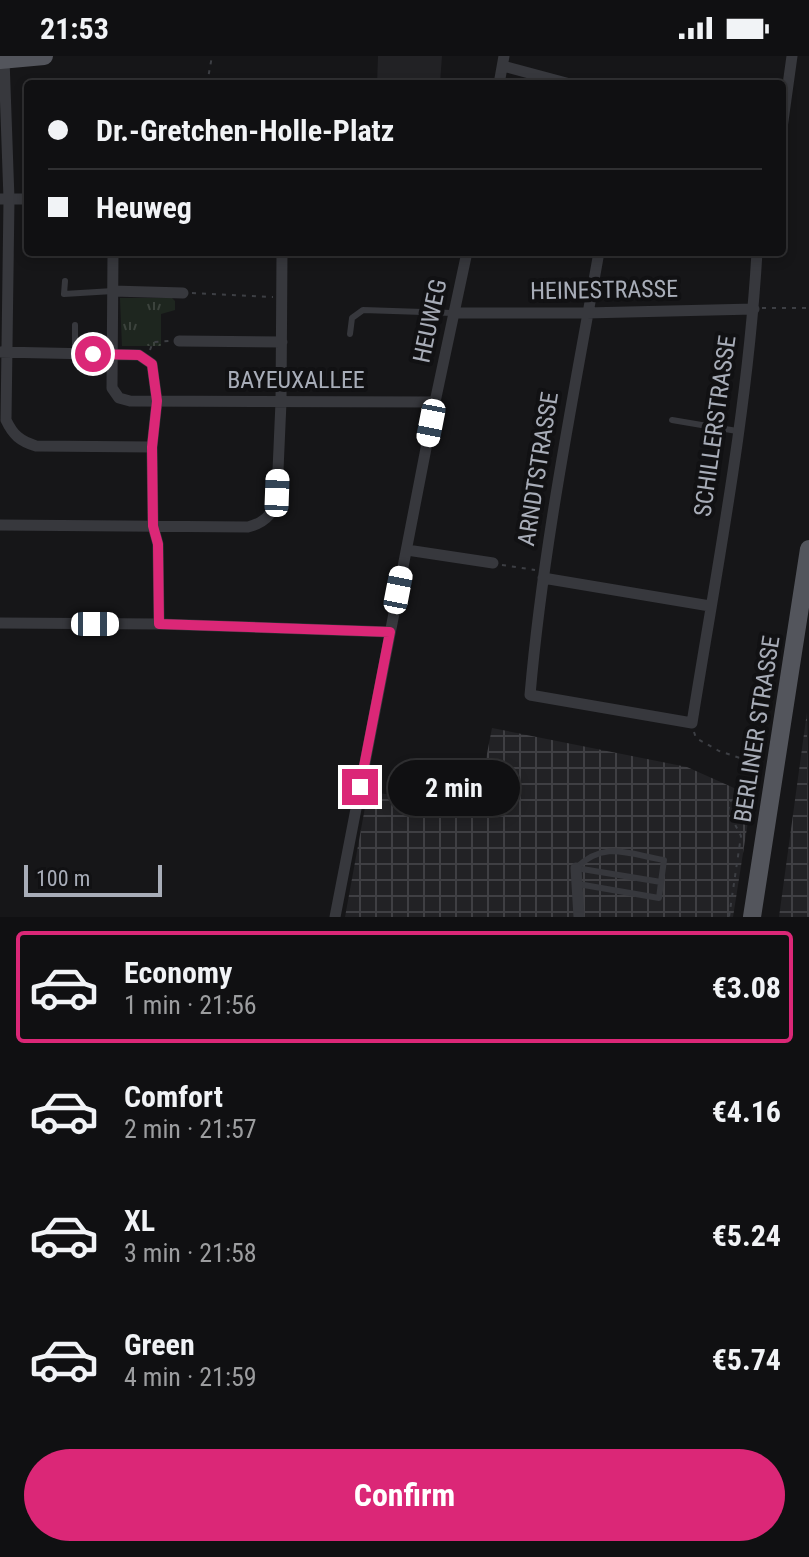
<!DOCTYPE html>
<meta charset="utf-8">
<style>
:root{--surface:#101012;--page:#19191b;--text:#f1f3f6;--muted:#9c9d9f;--line:#303032;--accent:#db2777}
body{margin:0;font-family:"Roboto Condensed",sans-serif;background:var(--page);color:var(--text);height:100vh;display:flex;flex-direction:column;font-size:30px;white-space:nowrap}
*{box-sizing:border-box;margin:0}
p{font-size:26px;color:var(--muted)}
.icon{flex:none;width:44px;height:44px;fill:none;stroke:currentColor;stroke-width:2;stroke-linecap:round;stroke-linejoin:round}
.map{position:relative;height:861px;overflow:hidden}
.details{display:flex;flex-direction:column;background:var(--surface);flex:1}
.details>*{flex:none}
.guide{position:absolute;left:24px;top:24px;width:762px;height:176px;border-radius:8px;box-shadow:0 4px 12px #0003,0 0 0 2px var(--line);display:grid;align-content:center;height:176px;padding:0 24px;background:var(--surface)}
.scale{position:absolute;left:24px;bottom:20px;width:138px;box-sizing:border-box;padding-left:8px;border:4px solid #a8adb8;border-top:0;font-size:22px;line-height:28px;white-space:nowrap;color:#a8adb8;-webkit-text-stroke:6px #111113;paint-order:stroke}
.end{position:absolute;width:36px;height:36px;margin:-18px;border:10px solid #db2777;background:#fff;box-shadow:0 0 0 4px #fff}
.from{border-radius:50%}
.bubble{position:absolute;height:56px;border-radius:28px;background:var(--surface);box-shadow:0 4px 12px #0003,0 0 0 2px var(--line);font-size:26px;font-weight:700;line-height:56px;text-align:center}
.car{position:absolute;width:24px;height:48px;margin:-24px -12px;border-radius:10px;box-shadow:0 0 6px 2px #0007;background:linear-gradient(#fff 24%,#345 0 40%,#fff 0 76%,#345 0 86%,#fff 0)}
.guide b{display:flex;align-items:center;gap:28px;height:76px;font-size:30px}
.guide b+b{border-top:2px solid var(--line)}
.guide i{width:20px;height:20px;background:var(--text)}
ul{padding:14px 0 0;list-style:none}
li{display:flex;align-items:center;gap:24px;height:112px;margin:0 16px 12px;padding:0 8px;border:4px solid transparent;border-radius:8px}
li div{flex:1}
li b{display:block;font-size:30px}
li em{font-style:normal;font-weight:700}
li.current{border-color:var(--accent)}
li>.icon{width:72px;height:72px;stroke-width:1.5}
.button{display:flex;gap:16px;margin-top:auto;padding:16px 24px}
.button a{flex:1;height:92px;border-radius:48px;background:var(--accent);color:#fff;font-size:32px;font-weight:700;line-height:92px;text-align:center}
.status{display:flex;justify-content:space-between;align-items:center;height:56px;padding:0 40px;background:var(--surface);direction:ltr}
.status svg{height:22px;fill:currentColor}
.map>svg:first-child{display:block}
.built{fill:#222225}
.industrial{fill:url(#industrial-grid)}
.park{fill:url(#park-tufts)}
.lines{fill:none;stroke-linecap:round;stroke-linejoin:round}
.path{stroke:#3d3f44;stroke-width:2;stroke-dasharray:4 6;stroke-linecap:butt}
.lane{stroke:#37383d;stroke-width:6}
.street{stroke:#37383d;stroke-width:11}
.primary{stroke:#53555c;stroke-width:18}
.route{stroke:#db2777;stroke-width:10}
.labels{text-anchor:middle;dominant-baseline:central;stroke-width:8;stroke-linejoin:round;paint-order:stroke}
.street-label{font-size:24px;fill:#a8adb8;stroke:#111113}
</style>
<div class="status"><b>21:53</b><svg viewBox="0 0 49 12"><path d="M0 12V9h3v3zM5 12V6h3v6zM10 12V3h3v9zM15 12V0h3v12zM26 1h20v11H26zM47 4h2v5h-2z"/></svg></div>
<div class="map">
<svg width="809" height="861" viewBox="0 0 809 861">
<defs>
<pattern id="industrial-grid" width="8" height="8" patternUnits="userSpaceOnUse" patternTransform="scale(2)"><rect width="8" height="8" fill="#222225"/><path d="M0 4h8M4 0v8" fill="none" stroke="#3f3f43"/></pattern>
<pattern id="park-tufts" width="24" height="20" patternUnits="userSpaceOnUse" patternTransform="scale(2)"><rect width="24" height="20" fill="#1e261f"/><path d="M3 7l-1-3M5 7V3M7 7l1-3M15 17l-1-3M17 17v-4M19 17l1-3" fill="none" stroke="#3c433d"/></pattern>
</defs>
<rect width="100%" height="100%" fill="#161618"/>
<path class="built" d="M 378,0 L 442,0 L 440,28 L 377,28 Z"/>
<path class="industrial" d="M 807,656 L 809,861 L 779,861 Z
M 492,672 L 687,711 L 752,740 L 733,861 L 345,861 L 368,735 L 476,754 Z"/>
<path class="park" d="M 120,242 L 172,242 L 175,245 L 175,254 L 161,258 L 161,290 L 122,290 Z"/>
<g class="lines">
<path class="path" d="M 207,28 L 212,0
M 192,237 L 273,241
M 762,252 L 809,252
M 150,294 L 153,286 L 170,285
M 502,509 L 535,514
M 694,676 L 696,682 L 719,695 L 746,704 L 748,708 L 747,738 L 730,745 L 728,755 L 741,780 L 729,861"/>
<path class="lane" d="M 65,225 L 64,238 L 113,235
M 350,278 L 352,262 L 363,254 L 453,257
M 75,298 L 75,269
M 672,364 L 737,375
M 576,812 L 661,826 L 659,842 L 578,828
M 576,812 C 605,784 628,798 664,804 L 661,826"/>
<path class="street" d="M 4,3 L 9,143 L 6,364 C 13,379 20,385 36,390 L 152,391
M 503,10 L 570,28
M 499,28 L 504,0
M 782,72 L 792,0
M 0,143 L 28,143
M 113,196 L 112,332 L 119,342 L 130,345 L 435,346
M 599,196 C 573,343 543,490 530,639 L 692,667 C 717,511 748,354 757,196
M 113,235 L 183,237
M 454,257 L 586,257 L 754,253
M 179,285 L 282,286
M 0,296 L 139,299 L 152,308 L 157,345 L 152,391 L 153,470 L 158,488 L 159,568
M 0,469 L 248,471 C 267,466 275,456 277,437 L 281,346 L 282,196
M 407,494 L 493,507
M 543,522 L 710,550
M 0,567 L 159,568 L 390,576
M 576,812 L 579,861
M 335,861 L 435,346 L 467,196"/>
<path class="primary" d="M 0,4 L 44,0
M 752,861 L 809,493"/>
</g>
<g class="lines">
<path class="route" d="M 93,298 L 139,299 L 152,308 L 157,345 L 152,391 L 153,470 L 158,488 L 159,568 L 390,576 L 360,731"/>
</g>
<g class="labels">
<g class="street-label">
<text transform="translate(604 234) rotate(-1)">HEINESTRASSE</text>
<text transform="translate(430 265) rotate(-78)">HEUWEG</text>
<text x="296" y="324">BAYEUXALLEE</text>
<text transform="translate(715 370) rotate(-82)">SCHILLERSTRASSE</text>
<text transform="translate(538 413) rotate(-81)">ARNDTSTRASSE</text>
<text transform="translate(757 673) rotate(-81)">BERLINER STRASSE</text>
</g>
</g>
</svg>
<div class="scale">100 m</div>
<i class="end from" style="left:93px;top:298px"></i>
<i class="end" style="left:360px;top:731px"></i>
<div class="bubble" style="left:388px;top:704px;width:132px">2 min</div>
<i class="car" style="left:431px;top:367px;rotate:191deg"></i>
<i class="car" style="left:277px;top:437px;rotate:2deg"></i>
<i class="car" style="left:398px;top:534px;rotate:11deg"></i>
<i class="car" style="left:95px;top:568px;rotate:90deg"></i>
<div class="guide">
<b><i class="from"></i>Dr.-Gretchen-Holle-Platz</b>
<b><i></i>Heuweg</b>
</div>
</div>
<section class="details">
<ul>
<li class="current"><svg class="icon" aria-label="car" viewBox="0 0 24 24"><path d="M5 17H2v-5l4-1 3-4h7l3 4 3 1v5h-3M9 17h6M6 11h13"/><circle cx="7" cy="17" r="2"/><circle cx="17" cy="17" r="2"/></svg><div><b>Economy</b><p>1 min · 21:56</p></div><em>€3.08</em></li>
<li><svg class="icon" aria-label="car" viewBox="0 0 24 24"><path d="M5 17H2v-5l4-1 3-4h7l3 4 3 1v5h-3M9 17h6M6 11h13"/><circle cx="7" cy="17" r="2"/><circle cx="17" cy="17" r="2"/></svg><div><b>Comfort</b><p>2 min · 21:57</p></div><em>€4.16</em></li>
<li><svg class="icon" aria-label="car" viewBox="0 0 24 24"><path d="M5 17H2v-5l4-1 3-4h7l3 4 3 1v5h-3M9 17h6M6 11h13"/><circle cx="7" cy="17" r="2"/><circle cx="17" cy="17" r="2"/></svg><div><b>XL</b><p>3 min · 21:58</p></div><em>€5.24</em></li>
<li><svg class="icon" aria-label="car" viewBox="0 0 24 24"><path d="M5 17H2v-5l4-1 3-4h7l3 4 3 1v5h-3M9 17h6M6 11h13"/><circle cx="7" cy="17" r="2"/><circle cx="17" cy="17" r="2"/></svg><div><b>Green</b><p>4 min · 21:59</p></div><em>€5.74</em></li>
</ul>
<div class="button"><a>Confirm</a></div>
</section>
